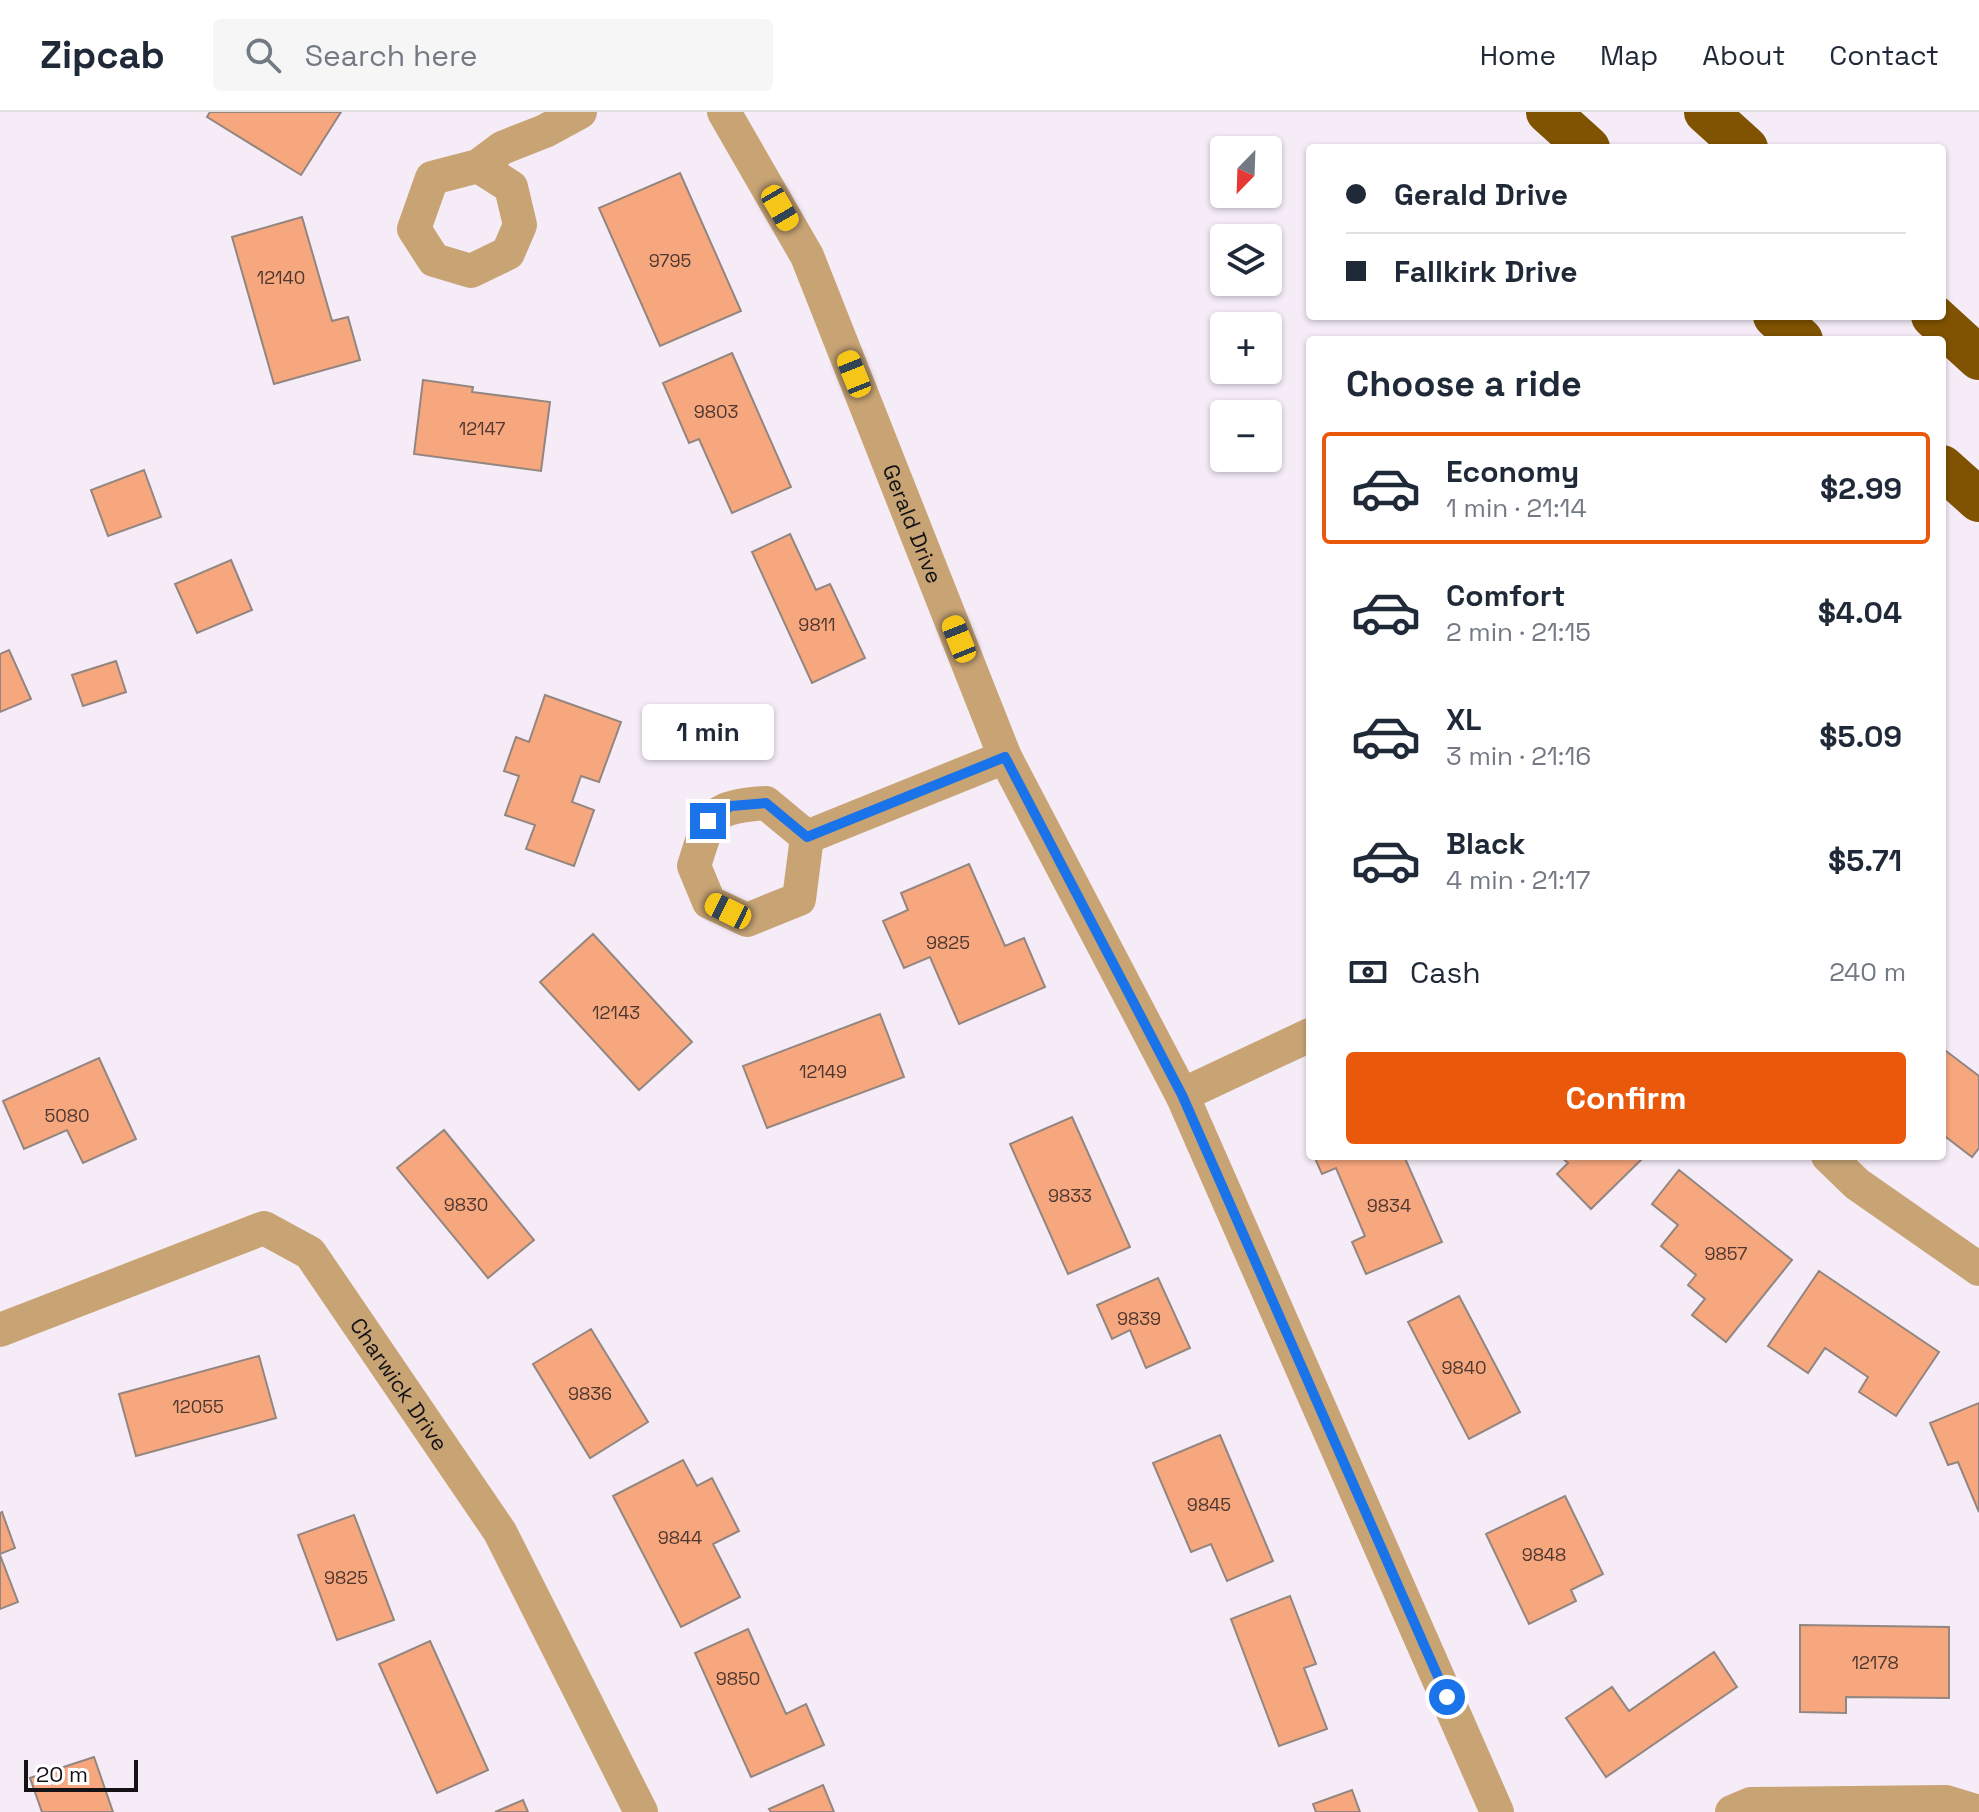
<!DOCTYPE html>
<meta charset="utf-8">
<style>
:root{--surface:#fff;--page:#f6f6f7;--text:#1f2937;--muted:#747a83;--line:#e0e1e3;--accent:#ea580c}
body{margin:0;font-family:"Space Grotesk",sans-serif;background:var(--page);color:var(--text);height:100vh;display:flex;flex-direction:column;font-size:30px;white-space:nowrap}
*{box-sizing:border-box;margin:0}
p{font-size:26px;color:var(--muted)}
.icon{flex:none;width:44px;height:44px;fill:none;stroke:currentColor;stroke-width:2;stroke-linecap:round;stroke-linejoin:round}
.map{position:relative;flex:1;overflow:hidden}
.panel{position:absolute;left:1306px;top:224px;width:640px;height:824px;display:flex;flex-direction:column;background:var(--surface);border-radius:8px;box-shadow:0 2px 6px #0004}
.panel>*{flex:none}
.top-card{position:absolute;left:1306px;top:32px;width:640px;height:176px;border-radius:8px;box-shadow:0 2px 6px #0004;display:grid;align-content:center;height:176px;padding:0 40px;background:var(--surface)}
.needle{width:52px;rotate:203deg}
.tools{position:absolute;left:1210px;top:24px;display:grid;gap:16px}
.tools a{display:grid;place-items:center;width:72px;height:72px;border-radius:8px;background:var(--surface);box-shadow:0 2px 6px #0004;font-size:40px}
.scale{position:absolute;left:24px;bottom:20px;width:114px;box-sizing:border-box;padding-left:8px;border:4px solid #151216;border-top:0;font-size:22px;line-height:28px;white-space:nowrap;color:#151216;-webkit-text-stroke:6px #fff;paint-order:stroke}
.end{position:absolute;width:36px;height:36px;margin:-18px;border:10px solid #1a73e8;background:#fff;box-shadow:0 0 0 4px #fff}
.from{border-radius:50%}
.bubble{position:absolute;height:56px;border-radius:8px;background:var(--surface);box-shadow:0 2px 6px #0004;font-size:26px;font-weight:700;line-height:56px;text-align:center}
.car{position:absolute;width:24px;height:48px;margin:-24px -12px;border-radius:10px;box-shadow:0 0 6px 2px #0007;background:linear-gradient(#f5c518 24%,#345 0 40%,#f5c518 0 76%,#345 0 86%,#f5c518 0)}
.top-card b{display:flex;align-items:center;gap:28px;height:76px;font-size:30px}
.top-card b+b{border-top:2px solid var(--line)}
.top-card i{width:20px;height:20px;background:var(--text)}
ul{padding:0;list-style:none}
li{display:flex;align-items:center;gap:24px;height:112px;margin:0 16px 12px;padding:0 24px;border:4px solid transparent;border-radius:8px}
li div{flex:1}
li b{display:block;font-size:30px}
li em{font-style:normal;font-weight:700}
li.active{border-color:var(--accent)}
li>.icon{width:72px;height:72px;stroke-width:1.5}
h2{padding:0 40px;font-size:36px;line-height:96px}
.pay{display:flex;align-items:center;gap:20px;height:88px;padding:0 40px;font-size:30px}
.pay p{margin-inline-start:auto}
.cta{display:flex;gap:16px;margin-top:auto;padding:16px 40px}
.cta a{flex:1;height:92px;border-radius:8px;background:var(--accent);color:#fff;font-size:32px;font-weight:700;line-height:92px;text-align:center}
header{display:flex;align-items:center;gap:48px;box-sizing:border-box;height:112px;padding:0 40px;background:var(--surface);border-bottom:2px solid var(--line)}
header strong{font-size:38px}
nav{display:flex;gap:44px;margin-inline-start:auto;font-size:28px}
.search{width:560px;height:72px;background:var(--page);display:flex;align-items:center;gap:20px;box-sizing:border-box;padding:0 28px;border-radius:8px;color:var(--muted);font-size:30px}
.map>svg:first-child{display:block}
.building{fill:#f7a77e;stroke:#938680;stroke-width:2}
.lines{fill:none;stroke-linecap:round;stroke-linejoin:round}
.street{stroke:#c8a475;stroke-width:34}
.highway{stroke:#7f5301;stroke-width:44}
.route{stroke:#1a73e8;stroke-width:10}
.labels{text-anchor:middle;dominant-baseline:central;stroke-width:6;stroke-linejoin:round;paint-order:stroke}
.number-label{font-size:18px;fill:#4e3730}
.street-label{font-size:22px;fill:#151216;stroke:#fff}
</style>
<header>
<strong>Zipcab</strong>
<div class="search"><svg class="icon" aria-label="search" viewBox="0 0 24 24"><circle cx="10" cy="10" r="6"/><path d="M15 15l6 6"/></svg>Search here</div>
<nav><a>Home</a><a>Map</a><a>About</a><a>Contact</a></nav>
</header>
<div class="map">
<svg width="1979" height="1700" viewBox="0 0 1979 1700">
<rect width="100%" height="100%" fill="#f5ecf7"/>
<path class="building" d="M 210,0 L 341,0 L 301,63 L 207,5 Z
M 680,61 L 741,199 L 660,234 L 599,96 Z
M 302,105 L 332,209 L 348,205 L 360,248 L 274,272 L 232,125 Z
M 732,241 L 791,375 L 732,401 L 699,327 L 689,331 L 663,271 Z
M 423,268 L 473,275 L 472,280 L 550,290 L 541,359 L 414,342 Z
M 144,358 L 161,405 L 108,424 L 91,378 Z
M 790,422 L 816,478 L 830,472 L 865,546 L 812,571 L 752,440 Z
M 231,448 L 252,498 L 197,521 L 175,472 Z
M 9,538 L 31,587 L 0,600 L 0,542 Z
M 116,549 L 126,580 L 83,594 L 72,563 Z
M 545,583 L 621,610 L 599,670 L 581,664 L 572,690 L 594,698 L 574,754 L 526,737 L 535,713 L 505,703 L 519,664 L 504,659 L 516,625 L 529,630 Z
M 969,752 L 1005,834 L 1024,826 L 1045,875 L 959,912 L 930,845 L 904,856 L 883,809 L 908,798 L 901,781 Z
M 593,822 L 692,930 L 639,978 L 540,870 Z
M 880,902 L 904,965 L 767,1016 L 743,954 Z
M 1942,936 L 1979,964 L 1979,1036 L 1972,1045 L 1942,1022 Z
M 99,946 L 136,1027 L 83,1051 L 67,1018 L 24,1037 L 3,989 Z
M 1072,1005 L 1130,1135 L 1068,1162 L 1010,1032 Z
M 444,1018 L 534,1128 L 488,1166 L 397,1056 Z
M 1314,1044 L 1404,1044 L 1442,1130 L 1366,1162 L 1352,1130 L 1365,1124 L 1336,1056 L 1322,1062 Z
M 1560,1044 L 1645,1044 L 1591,1097 L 1557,1062 L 1568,1051 Z
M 1679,1058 L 1792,1148 L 1726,1230 L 1692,1203 L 1705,1187 L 1688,1173 L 1696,1163 L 1661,1134 L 1678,1113 L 1652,1092 Z
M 1819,1159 L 1939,1240 L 1896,1304 L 1859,1280 L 1868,1265 L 1825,1236 L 1808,1261 L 1768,1234 Z
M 1158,1166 L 1190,1236 L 1146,1256 L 1130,1218 L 1112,1227 L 1097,1193 Z
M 1459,1184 L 1520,1300 L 1469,1327 L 1408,1210 Z
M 591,1217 L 648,1310 L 590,1346 L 533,1252 Z
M 259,1244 L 276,1306 L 136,1344 L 119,1282 Z
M 1979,1291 L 1979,1400 L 1958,1350 L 1948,1353 L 1930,1311 Z
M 1220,1323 L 1273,1449 L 1227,1469 L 1211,1432 L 1191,1440 L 1153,1351 Z
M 683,1348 L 697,1374 L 712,1366 L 739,1419 L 713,1432 L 740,1485 L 681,1515 L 613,1384 Z
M 1565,1384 L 1603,1462 L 1571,1478 L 1576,1489 L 1529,1512 L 1486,1422 Z
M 2,1400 L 15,1436 L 0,1442 L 0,1401 Z
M 354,1403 L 394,1508 L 337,1528 L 298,1423 Z
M 0,1443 L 18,1490 L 0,1497 Z
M 1290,1484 L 1316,1552 L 1304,1556 L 1327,1617 L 1279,1634 L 1231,1507 Z
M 1800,1513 L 1949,1515 L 1949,1586 L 1846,1585 L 1846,1601 L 1800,1600 Z
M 748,1517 L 786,1602 L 806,1592 L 824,1633 L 751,1665 L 695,1541 Z
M 430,1529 L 488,1658 L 437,1681 L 379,1552 Z
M 1714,1540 L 1737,1575 L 1606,1665 L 1566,1606 L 1612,1575 L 1629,1599 Z
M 94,1645 L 113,1700 L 42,1700 L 30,1666 Z
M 823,1673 L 834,1700 L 771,1700 L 769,1697 Z
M 1352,1678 L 1360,1700 L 1316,1700 L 1313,1692 Z
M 523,1688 L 528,1700 L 495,1700 Z"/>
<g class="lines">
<g class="street">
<path id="s1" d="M 724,0 L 807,144 L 1005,645 L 1182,983 L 1497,1700"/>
<path d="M 478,54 L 511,75 L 520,113 L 508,141 L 471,159 L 434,148 L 414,117 L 432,66 L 478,54 L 502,36 L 545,19 L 580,0"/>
<path d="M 766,691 L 807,725 L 799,787 L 747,808 L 709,790 L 694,754 C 710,703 709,695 766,691 Z"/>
<path d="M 807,725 L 1005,645"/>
<path d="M 1182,983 L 1310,923"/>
<path d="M 1828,1044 L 1857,1072 L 1979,1157"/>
<path id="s2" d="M 0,1218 L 264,1116 L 310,1141 L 500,1420 L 641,1700"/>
<path d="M 1732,1700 L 1751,1692 L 1946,1690 L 1979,1700"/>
</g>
<path class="highway" d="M 1548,0 L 1588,36
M 1706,0 L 1746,36
M 1775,204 L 1801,228
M 1933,204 L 1979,246
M 1942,355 L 1979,388"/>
</g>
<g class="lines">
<path class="route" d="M 708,709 L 731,694 L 766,691 L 807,725 L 1005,645 L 1182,983 L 1447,1585"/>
</g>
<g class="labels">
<g class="number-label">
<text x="670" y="148">9795</text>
<text x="281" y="165">12140</text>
<text x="716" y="299">9803</text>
<text x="482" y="316">12147</text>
<text x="817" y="512">9811</text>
<text x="948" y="830">9825</text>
<text x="616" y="900">12143</text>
<text x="823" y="959">12149</text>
<text x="67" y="1003">5080</text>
<text x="1070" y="1083">9833</text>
<text x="466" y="1092">9830</text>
<text x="1389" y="1093">9834</text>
<text x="1726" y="1141">9857</text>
<text x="1139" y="1206">9839</text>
<text x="1464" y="1255">9840</text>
<text x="590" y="1281">9836</text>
<text x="198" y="1294">12055</text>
<text x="1209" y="1392">9845</text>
<text x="680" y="1425">9844</text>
<text x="1544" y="1442">9848</text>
<text x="346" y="1465">9825</text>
<text x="1875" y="1550">12178</text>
<text x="738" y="1566">9850</text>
</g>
<g class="street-label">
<text stroke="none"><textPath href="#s1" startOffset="454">Gerald Drive</textPath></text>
<text stroke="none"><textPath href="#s2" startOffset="494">Charwick Drive</textPath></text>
</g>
</g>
</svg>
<div class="tools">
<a><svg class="needle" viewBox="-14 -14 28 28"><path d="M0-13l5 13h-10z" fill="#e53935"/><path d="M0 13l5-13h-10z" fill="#747a83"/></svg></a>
<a><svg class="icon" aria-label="layers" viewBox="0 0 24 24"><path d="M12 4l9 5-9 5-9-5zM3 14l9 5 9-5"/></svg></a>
<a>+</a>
<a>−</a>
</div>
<div class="scale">20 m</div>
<i class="end from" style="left:1447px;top:1585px"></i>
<i class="end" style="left:708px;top:709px"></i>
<div class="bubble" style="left:642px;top:592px;width:132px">1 min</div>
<i class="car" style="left:780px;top:96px;rotate:150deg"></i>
<i class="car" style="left:854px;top:262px;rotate:338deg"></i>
<i class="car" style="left:959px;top:527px;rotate:338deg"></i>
<i class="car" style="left:728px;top:799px;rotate:296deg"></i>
<div class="top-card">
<b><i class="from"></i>Gerald Drive</b>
<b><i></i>Fallkirk Drive</b>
</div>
<section class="panel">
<h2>Choose a ride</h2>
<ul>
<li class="active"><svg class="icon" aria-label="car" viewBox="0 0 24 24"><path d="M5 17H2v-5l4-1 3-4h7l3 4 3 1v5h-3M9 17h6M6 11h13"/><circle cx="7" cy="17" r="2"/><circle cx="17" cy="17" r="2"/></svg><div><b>Economy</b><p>1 min · 21:14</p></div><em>$2.99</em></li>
<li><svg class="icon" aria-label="car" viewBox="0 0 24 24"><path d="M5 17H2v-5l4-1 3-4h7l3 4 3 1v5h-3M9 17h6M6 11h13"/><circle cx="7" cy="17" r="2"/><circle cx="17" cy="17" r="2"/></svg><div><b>Comfort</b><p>2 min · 21:15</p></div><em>$4.04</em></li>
<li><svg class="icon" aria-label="car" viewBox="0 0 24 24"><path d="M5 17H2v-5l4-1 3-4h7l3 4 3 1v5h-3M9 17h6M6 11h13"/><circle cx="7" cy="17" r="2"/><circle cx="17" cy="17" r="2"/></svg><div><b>XL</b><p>3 min · 21:16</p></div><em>$5.09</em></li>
<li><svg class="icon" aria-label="car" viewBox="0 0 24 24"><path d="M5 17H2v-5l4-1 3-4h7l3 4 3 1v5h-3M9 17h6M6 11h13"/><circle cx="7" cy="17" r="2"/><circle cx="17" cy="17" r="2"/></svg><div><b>Black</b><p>4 min · 21:17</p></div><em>$5.71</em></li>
</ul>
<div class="pay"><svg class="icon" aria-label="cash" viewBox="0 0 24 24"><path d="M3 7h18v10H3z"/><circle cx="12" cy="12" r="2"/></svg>Cash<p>240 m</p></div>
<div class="cta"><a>Confirm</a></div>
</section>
</div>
